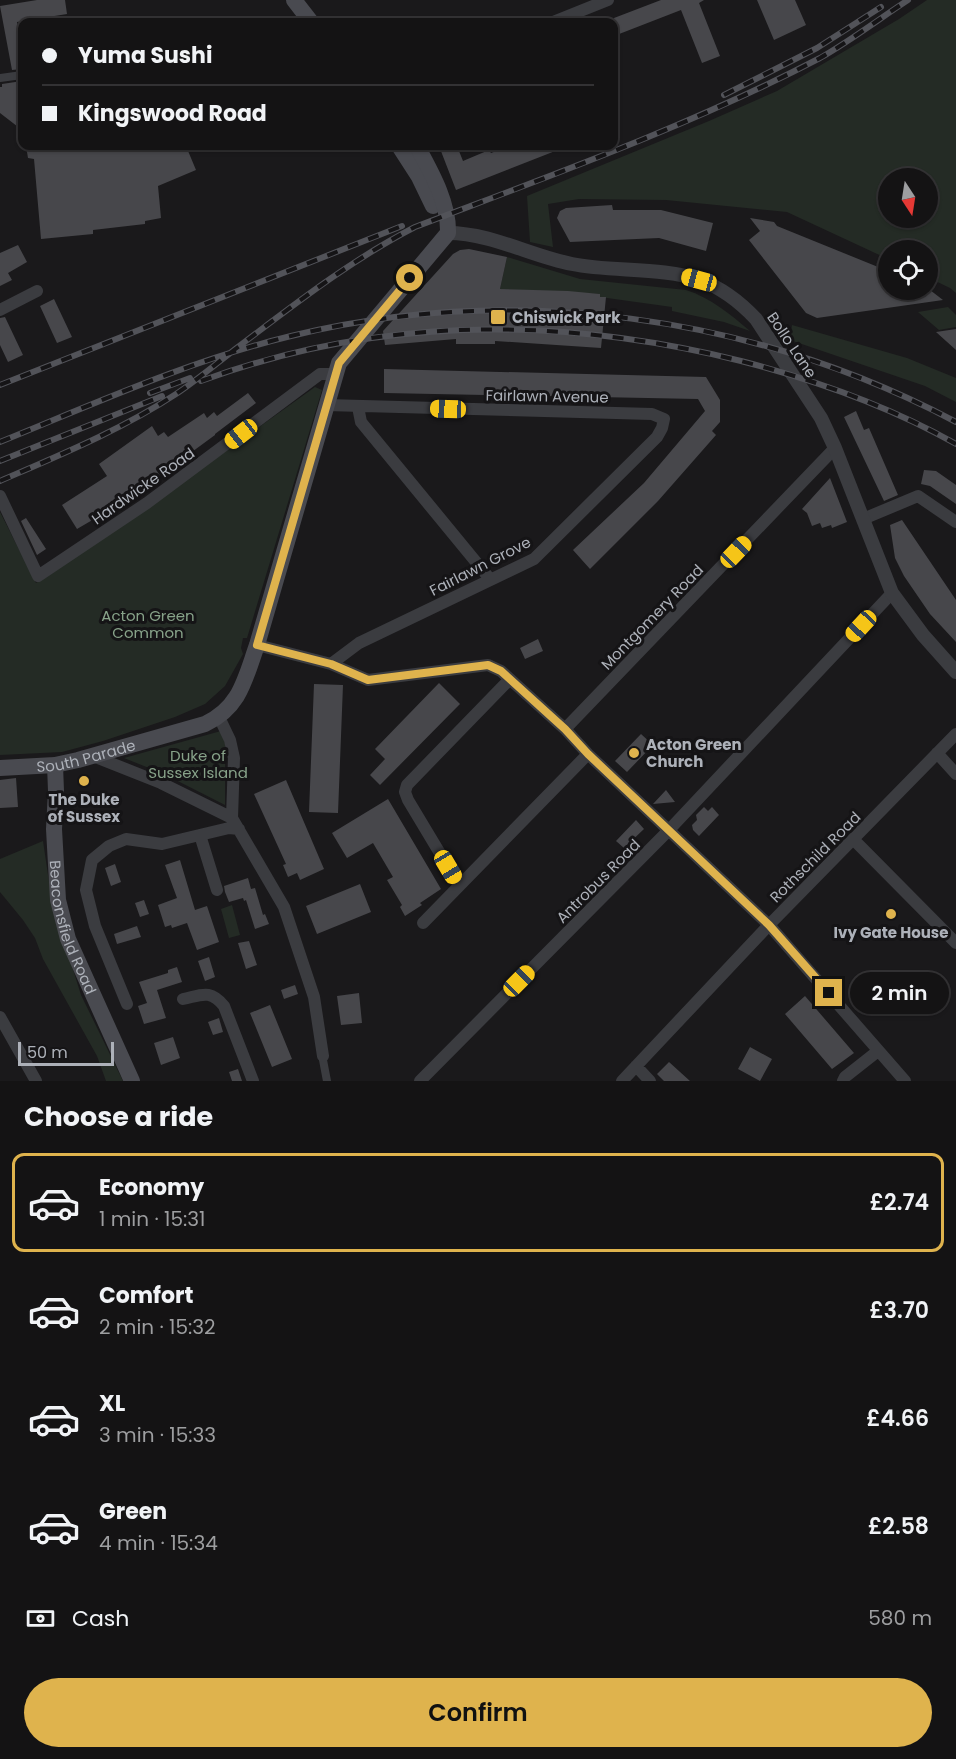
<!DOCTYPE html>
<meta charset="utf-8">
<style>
:root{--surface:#141314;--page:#212022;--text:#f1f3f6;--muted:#9d9ea0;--line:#333234;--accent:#dfb34d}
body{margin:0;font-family:Poppins,sans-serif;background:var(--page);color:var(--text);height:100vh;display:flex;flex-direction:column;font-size:22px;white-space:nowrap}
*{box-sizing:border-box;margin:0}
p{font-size:20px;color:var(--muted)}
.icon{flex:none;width:33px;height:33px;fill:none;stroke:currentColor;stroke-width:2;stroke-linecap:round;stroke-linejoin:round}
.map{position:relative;height:1081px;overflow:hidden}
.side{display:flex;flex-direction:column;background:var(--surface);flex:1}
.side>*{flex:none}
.hud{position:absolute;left:18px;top:18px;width:600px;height:132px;border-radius:12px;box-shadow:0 2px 4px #0004,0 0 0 2px var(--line);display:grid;align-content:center;height:132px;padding:0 24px;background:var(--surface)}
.needle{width:39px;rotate:168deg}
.fabs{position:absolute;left:878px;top:168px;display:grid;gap:12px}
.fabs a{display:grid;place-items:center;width:60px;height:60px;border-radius:50%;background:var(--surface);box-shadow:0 2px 4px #0004,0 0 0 2px var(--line);font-size:30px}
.scale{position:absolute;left:18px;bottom:15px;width:96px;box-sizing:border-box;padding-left:6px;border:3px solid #adb1b9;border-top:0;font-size:16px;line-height:21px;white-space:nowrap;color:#adb1b9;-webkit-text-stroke:4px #151416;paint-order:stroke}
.end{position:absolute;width:27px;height:27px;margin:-14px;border:8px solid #dfb34d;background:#111;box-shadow:0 0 0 3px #111}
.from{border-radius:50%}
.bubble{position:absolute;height:42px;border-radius:21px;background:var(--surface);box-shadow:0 2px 4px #0004,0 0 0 2px var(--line);font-size:20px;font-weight:600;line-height:42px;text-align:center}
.car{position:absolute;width:18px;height:36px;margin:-18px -9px;border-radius:8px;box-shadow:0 0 4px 2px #0007;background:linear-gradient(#f5c518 24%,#345 0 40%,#f5c518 0 76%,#345 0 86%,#f5c518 0)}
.hud b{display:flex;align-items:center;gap:21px;height:57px;font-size:22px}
.hud b+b{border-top:2px solid var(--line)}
.hud i{width:15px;height:15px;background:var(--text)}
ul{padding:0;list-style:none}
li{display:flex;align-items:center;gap:18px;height:99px;margin:0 12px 9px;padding:0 12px;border:3px solid transparent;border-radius:12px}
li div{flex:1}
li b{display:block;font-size:22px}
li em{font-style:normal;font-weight:600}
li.selected{border-color:var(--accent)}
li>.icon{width:54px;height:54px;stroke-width:1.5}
h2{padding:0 24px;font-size:27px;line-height:72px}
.pay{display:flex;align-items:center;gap:15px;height:66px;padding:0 24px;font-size:22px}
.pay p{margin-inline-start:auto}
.action{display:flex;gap:12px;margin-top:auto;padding:12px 24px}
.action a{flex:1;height:69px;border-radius:36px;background:var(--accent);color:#111;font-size:24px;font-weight:600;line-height:69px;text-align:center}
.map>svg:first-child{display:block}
.green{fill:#242b25;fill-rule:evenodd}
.building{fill:#47474b}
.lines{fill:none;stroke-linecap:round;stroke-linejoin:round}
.pedestrian{stroke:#3b3c40;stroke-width:8}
.minor{stroke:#3b3c40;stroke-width:12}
.tertiary{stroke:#3b3c40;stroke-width:14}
.secondary{stroke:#494a50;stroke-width:16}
.rail-casing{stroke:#525359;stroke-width:6}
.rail{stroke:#151416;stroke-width:4;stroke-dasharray:11;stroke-linecap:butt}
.route{stroke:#dfb34d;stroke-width:8}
.poi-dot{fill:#dfb34d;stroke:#151416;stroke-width:2}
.labels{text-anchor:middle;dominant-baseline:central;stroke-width:6;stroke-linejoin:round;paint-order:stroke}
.poi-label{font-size:15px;font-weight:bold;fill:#adb1b9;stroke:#151416;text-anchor:start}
.street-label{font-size:15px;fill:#adb1b9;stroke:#151416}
.park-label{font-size:15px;fill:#87a289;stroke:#151416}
</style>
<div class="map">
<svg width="956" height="1081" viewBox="0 0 956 1081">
<rect width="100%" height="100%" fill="#1a191b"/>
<path class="green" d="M 927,0 L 956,0 L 956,293 L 950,288 L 927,277 L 927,250 L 888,250 L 888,259 L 787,212 L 666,200 L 579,199 L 548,204 L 553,247 L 530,242 L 527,196 L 709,121 L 777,91 L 899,19 ZM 888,178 L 927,178 L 927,218 L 888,218 Z
M 507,257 L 580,279 L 686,290 C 711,298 730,314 750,331 L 724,322 L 672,311 L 672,307 L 600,297 L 600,294 L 500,289 Z
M 948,307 L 956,315 L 956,327 L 939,330 L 918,312 Z
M 792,325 L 907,358 L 956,378 L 956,402 L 925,386 L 790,340 Z
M 315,387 L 322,390 L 247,638 L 243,638 L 241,648 L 243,654 L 225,686 L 205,704 L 175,717 L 103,741 L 62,752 L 0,755 L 0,512 L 36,583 L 166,494 Z
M 221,731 L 225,743 L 225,805 L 164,774 L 124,758 Z
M 43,841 L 52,902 L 81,995 L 123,1081 L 106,1081 L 97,1056 L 43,959 L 35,938 L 23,920 L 0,892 L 0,859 Z
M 232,905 L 240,935 L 229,938 L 221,909 Z"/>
<path class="building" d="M 37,0 L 65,0 L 67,14 L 17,22 L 22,51 L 22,69 L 12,70 L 0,6 Z
M 661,0 L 704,0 L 699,3 L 720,56 L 702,63 L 681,10 L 614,36 L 614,18 Z
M 757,0 L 795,0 L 806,25 L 774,40 Z
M 22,81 L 22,130 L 0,113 L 0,87 L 2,87 L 2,84 Z
M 26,146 L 186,146 L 196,170 L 158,186 L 161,218 L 145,221 L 145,224 L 93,230 L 93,234 L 41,239 L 34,159 L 28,158 Z
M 439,146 L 457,146 L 463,161 L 489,150 L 491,153 L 509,146 L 568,146 L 456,190 Z
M 612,205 L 613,210 L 661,210 L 713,223 L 706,251 L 659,238 L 570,242 L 557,218 L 560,211 L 566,208 Z
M 750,218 L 774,222 L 777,226 L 888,271 L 888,290 L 930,290 L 943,300 L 817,318 L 806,313 L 749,240 L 760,231 Z
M 18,245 L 27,262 L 8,273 L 12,280 L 0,286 L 0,253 Z
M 469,249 L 507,257 L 500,289 L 568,291 L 600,294 L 600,297 L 606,297 L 601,348 L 495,341 L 495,344 L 456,344 L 456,339 L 385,345 L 383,331 L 453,254 L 460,250 Z
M 54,299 L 72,337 L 57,343 L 40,306 Z
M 5,317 L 23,355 L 8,362 L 0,345 L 0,318 Z
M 956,329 L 956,350 L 936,332 Z
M 384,369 L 706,377 L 720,400 L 720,422 L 712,431 L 716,435 L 658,501 L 590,569 L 573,550 L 644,483 L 705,411 L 698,399 L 384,393 Z
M 248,393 L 256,403 L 215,434 L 215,435 L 125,501 L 77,529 L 62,505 L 107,476 L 99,464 L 152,426 L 158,436 L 164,432 L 168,437 L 204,413 L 207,418 L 214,412 L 217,416 Z
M 856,411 L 864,430 L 869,428 L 898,495 L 884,501 L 844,417 Z
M 924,470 L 936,471 L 956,485 L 956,504 L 930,486 L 921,484 Z
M 830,478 L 847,522 L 832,528 L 831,525 L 822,528 L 820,523 L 812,526 L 807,513 L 802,509 Z
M 26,518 L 46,549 L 37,555 L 21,521 Z
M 902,520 L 956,600 L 956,642 L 930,614 L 904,576 L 895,558 L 890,525 Z
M 538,639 L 543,651 L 525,659 L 520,648 Z
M 439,683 L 460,704 L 380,785 L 370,775 L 385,759 L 375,749 Z
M 314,684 L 343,685 L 338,813 L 309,812 Z
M 641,734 L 653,745 L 627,772 L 615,761 Z
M 16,778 L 18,807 L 0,808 L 0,780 Z
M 286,780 L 324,869 L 300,880 L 297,873 L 288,877 L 283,865 L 286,864 L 254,794 Z
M 666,790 L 675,802 L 653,804 Z
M 388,799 L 441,889 L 420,903 L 422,905 L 405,916 L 400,907 L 402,905 L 387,880 L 393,877 L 373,843 L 347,858 L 332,833 Z
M 704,807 L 708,811 L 712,807 L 719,815 L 699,836 L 693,830 L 692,825 L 697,820 L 696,815 Z
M 636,820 L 644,829 L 624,848 L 616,841 Z
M 180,860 L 195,910 L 207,906 L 219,942 L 197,950 L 187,923 L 172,928 L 171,925 L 165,927 L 158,905 L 177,898 L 165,865 Z
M 115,864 L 121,882 L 111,886 L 105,868 Z
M 248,878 L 251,889 L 255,888 L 263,915 L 265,914 L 269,924 L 255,929 L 246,900 L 244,901 L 243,898 L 229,902 L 225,892 L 224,886 Z
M 360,884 L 371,912 L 317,934 L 306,906 Z
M 144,900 L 149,914 L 140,917 L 135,903 Z
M 137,926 L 141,937 L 117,944 L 114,934 Z
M 249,941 L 257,965 L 246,969 L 238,943 Z
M 209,957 L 215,977 L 205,981 L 198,961 Z
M 177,967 L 182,982 L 157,990 L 166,1018 L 144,1024 L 138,1006 L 147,1003 L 139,982 L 168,973 L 168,970 Z
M 295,985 L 298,994 L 284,999 L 281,990 Z
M 359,993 L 362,1023 L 341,1025 L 337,996 Z
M 805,996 L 854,1053 L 832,1069 L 785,1014 Z
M 270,1005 L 292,1059 L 272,1067 L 250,1013 Z
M 219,1018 L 223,1032 L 213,1035 L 208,1022 Z
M 173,1037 L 180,1058 L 161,1065 L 154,1043 Z
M 750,1047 L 772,1059 L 760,1081 L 738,1069 Z
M 669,1062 L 690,1081 L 664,1081 L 657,1074 Z
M 238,1069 L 242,1081 L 232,1081 L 229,1072 Z"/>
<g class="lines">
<path class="pedestrian" d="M 0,78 L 22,75
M 323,1060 L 327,1081"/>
<path class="minor" d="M 553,22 L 608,0
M 340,146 L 352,146
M 0,310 L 37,291
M 326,405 L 652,414 L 664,419 L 662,428 L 657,437 L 534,559 L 359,643 L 331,664
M 358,407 L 361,422 L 490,579
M 0,496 L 38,576 L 147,503 L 320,374 L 336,374
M 863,519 L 918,496 L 956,522
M 257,645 L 331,664 L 368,680 L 488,665 L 501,671 L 565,729 L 588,754 L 769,925 L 905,1081
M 219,717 L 230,740 L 234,758 L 232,818
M 565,729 L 835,448
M 937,753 L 956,774
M 93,756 L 161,783 L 232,818 L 284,907 L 314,997 L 323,1056
M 200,835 L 217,890
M 854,840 L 956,943
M 459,885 L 408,800 L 405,792 L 407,785 L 510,679
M 423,923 L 588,754
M 183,999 C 202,995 210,989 224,1006 L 253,1081
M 127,1004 L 95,926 L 86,890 L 92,860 L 109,846 L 126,839 L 162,844 L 229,828 L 239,829
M 0,1017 L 36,1081
M 636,1066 L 650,1081
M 420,1081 L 669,830 L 892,593
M 622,1081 L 769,925 L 956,734
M 843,1081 L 845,1077 L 878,1051"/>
<path class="tertiary" d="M 448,233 C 491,233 531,256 572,264 C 611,272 663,267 700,280 C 722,288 740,302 756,319 L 821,418 L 835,448 L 892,593 L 923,635 L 956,672"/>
<g class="secondary">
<path d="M 294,0 L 311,22"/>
<path d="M 399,146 L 419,177 L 433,206"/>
<path id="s1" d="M 55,765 L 56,791 L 54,829 L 58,900 L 68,939 L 132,1081"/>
<path id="s2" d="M 0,768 L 55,765 L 78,760 L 205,724 C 240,708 245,679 257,645 L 339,363 L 448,233 C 449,203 431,172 417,146"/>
</g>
<g class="rail-casing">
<path id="rail" d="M 724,95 L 817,48 L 881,7
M 201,381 C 378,316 559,316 741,361 C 815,380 889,406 956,444
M 0,385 L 402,226
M 150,393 L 190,378
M 0,442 C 96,403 191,360 291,336 C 513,282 754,315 956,422
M 0,461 L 162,396
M 0,481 C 60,455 121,430 176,394 C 197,380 217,363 238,347 C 295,304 351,260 415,227 C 552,175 690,126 820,58 C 850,41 879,19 908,0"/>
</g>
<use href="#rail" class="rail"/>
</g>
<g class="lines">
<path class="route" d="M 410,278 L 339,363 L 257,645 L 331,664 L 368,680 L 488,665 L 501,671 L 565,729 L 588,754 L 769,925 L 829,993"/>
</g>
<g class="poi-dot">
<rect x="490" y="309" width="16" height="16" rx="3"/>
<circle cx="634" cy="753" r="6"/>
<circle cx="84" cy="781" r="6"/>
<circle cx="891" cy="914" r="6"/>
</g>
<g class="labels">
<g class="poi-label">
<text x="512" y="317">Chiswick Park</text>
<text x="646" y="744">Acton Green<tspan x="646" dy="17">Church</tspan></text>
<text x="84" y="799" text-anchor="middle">The Duke<tspan x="84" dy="17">of Sussex</tspan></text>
<text x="891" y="932" text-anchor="middle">Ivy Gate House</text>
</g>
<g class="street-label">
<text transform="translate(792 345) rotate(56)">Bollo Lane</text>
<text transform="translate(547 396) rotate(1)">Fairlawn Avenue</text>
<text transform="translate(143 486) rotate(-35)">Hardwicke Road</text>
<text transform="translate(480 566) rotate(-27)">Fairlawn Grove</text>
<text transform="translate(652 617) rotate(-46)">Montgomery Road</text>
<text stroke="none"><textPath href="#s2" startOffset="87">South Parade</textPath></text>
<text transform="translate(815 857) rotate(-45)">Rothschild Road</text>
<text transform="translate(598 881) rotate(-45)">Antrobus Road</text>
<text stroke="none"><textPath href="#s1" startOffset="165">Beaconsfield Road</textPath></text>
</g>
<g class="park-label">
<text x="148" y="615">Acton Green<tspan x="148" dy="17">Common</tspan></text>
<text x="198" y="755">Duke of<tspan x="198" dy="17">Sussex Island</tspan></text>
</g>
</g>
</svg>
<div class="fabs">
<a><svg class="needle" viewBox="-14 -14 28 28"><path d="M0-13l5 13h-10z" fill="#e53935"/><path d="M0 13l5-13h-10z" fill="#9d9ea0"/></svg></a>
<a><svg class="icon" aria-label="locate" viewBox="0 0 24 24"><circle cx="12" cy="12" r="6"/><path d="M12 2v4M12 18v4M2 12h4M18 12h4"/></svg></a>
</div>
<div class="scale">50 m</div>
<i class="end from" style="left:410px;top:278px"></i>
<i class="end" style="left:829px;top:993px"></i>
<div class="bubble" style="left:850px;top:972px;width:99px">2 min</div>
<i class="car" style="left:699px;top:280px;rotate:285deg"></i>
<i class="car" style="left:448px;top:409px;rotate:272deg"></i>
<i class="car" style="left:241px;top:434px;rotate:232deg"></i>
<i class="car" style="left:736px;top:552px;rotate:44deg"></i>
<i class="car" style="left:861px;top:626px;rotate:223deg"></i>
<i class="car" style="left:448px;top:867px;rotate:149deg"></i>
<i class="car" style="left:519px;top:981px;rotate:45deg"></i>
<div class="hud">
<b><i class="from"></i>Yuma Sushi</b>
<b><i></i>Kingswood Road</b>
</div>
</div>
<section class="side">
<h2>Choose a ride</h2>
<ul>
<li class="selected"><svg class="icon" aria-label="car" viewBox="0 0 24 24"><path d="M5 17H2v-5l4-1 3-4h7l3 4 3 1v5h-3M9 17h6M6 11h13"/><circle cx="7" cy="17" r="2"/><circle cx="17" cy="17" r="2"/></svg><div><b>Economy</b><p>1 min · 15:31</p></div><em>£2.74</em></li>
<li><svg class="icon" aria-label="car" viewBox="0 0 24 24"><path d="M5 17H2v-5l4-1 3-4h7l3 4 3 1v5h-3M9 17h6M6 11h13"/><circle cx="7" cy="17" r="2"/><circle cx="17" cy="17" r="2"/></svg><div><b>Comfort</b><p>2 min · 15:32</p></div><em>£3.70</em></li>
<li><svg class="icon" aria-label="car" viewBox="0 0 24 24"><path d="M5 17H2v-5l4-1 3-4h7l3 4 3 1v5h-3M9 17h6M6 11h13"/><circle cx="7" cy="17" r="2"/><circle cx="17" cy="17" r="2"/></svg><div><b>XL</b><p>3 min · 15:33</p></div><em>£4.66</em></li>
<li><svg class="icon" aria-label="car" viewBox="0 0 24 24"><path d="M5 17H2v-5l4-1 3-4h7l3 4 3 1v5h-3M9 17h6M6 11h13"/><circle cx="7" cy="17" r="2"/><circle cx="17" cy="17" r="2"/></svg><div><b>Green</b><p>4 min · 15:34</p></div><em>£2.58</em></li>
</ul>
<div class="pay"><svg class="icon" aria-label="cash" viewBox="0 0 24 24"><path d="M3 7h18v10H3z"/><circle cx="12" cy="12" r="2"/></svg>Cash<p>580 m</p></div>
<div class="action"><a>Confirm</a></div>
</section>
